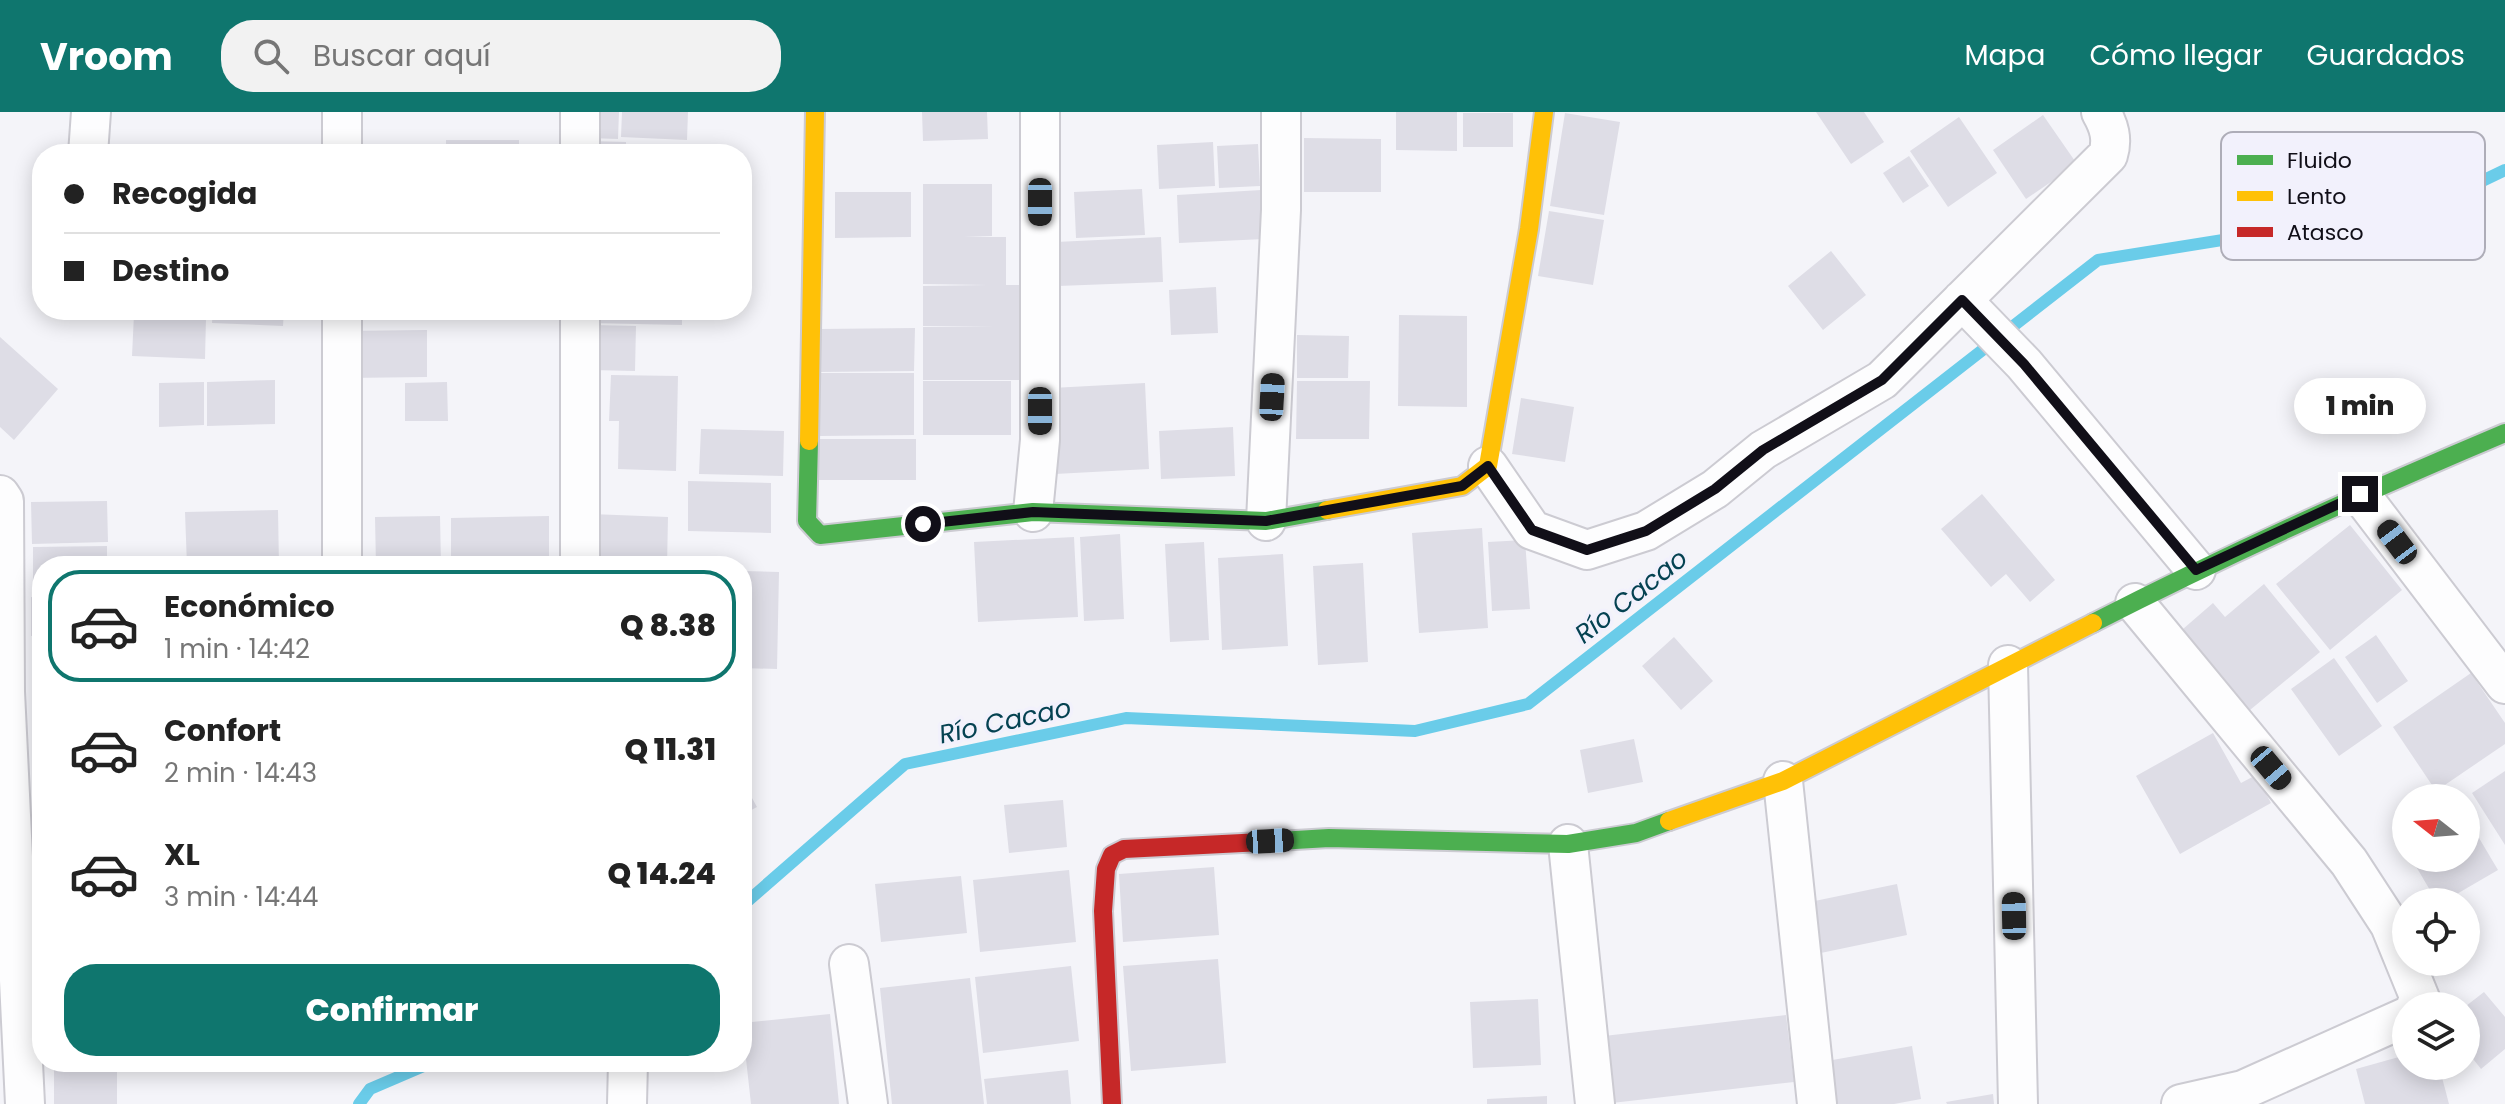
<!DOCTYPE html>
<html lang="es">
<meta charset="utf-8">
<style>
:root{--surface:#fff;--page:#f2f2f2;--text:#222;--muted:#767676;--line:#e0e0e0;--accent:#0f766e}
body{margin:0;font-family:Poppins,sans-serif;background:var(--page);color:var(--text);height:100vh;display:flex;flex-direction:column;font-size:30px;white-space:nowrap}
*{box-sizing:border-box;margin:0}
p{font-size:26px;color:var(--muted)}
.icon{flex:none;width:44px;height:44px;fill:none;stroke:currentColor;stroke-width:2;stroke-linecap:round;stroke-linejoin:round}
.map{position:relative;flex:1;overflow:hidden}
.details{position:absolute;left:32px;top:444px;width:720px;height:516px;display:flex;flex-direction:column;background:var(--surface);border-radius:32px;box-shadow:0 4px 20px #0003}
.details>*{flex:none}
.banner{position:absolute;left:32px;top:32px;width:720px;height:176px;border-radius:32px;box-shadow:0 4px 20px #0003;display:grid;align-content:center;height:176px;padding:0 32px;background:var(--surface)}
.needle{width:52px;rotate:287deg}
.tools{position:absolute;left:2392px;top:672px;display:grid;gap:16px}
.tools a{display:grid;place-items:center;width:88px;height:88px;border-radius:50%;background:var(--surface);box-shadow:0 4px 20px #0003;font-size:40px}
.end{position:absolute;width:36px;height:36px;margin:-18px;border:10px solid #110f18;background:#fff;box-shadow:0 0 0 4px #fff}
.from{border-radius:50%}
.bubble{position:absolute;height:56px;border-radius:28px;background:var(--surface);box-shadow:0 4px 20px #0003;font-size:26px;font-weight:800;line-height:56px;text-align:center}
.car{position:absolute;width:24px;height:48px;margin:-24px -12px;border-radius:10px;box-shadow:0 0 6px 2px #0007;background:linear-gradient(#222 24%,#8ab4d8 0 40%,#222 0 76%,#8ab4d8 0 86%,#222 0)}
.banner b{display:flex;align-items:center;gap:28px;height:76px;font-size:30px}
.banner b+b{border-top:2px solid var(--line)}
.banner i{width:20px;height:20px;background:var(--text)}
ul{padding:14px 0 0;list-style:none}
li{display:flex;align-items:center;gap:24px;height:112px;margin:0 16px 12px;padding:0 16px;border:4px solid transparent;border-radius:32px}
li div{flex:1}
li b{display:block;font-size:30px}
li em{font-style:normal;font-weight:800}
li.on{border-color:var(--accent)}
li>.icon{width:72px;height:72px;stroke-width:1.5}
.action{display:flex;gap:16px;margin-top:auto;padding:16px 32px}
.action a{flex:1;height:92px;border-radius:32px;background:var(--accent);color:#fff;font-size:32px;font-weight:800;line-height:92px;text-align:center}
header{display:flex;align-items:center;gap:48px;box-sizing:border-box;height:112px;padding:0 40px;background:var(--accent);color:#fff}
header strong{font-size:38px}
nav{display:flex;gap:44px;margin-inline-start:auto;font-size:28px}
.search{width:560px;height:72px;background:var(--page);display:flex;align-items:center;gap:20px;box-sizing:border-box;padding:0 28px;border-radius:32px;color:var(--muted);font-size:30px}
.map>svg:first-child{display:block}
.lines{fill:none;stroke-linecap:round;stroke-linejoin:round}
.stream{stroke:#6acce9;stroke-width:12}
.building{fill:#dedde6}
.street-casing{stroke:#cccbd2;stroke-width:42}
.fast-casing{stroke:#cccbd2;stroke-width:22}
.slow-casing{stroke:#cccbd2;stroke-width:22}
.jam-casing{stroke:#cccbd2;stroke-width:22}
.street{stroke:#fdfdfe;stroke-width:38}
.fast{stroke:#4caf50;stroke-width:18}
.slow{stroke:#ffc107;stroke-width:18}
.jam{stroke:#c62828;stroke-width:18}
.route{stroke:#110f18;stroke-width:10}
.labels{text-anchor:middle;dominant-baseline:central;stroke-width:7;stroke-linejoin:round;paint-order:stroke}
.water-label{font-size:26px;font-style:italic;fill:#054252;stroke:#f2f1fc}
.key{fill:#f2f1fc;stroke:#aeadb8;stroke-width:2}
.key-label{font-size:22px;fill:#110f18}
</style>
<header>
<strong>Vroom</strong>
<div class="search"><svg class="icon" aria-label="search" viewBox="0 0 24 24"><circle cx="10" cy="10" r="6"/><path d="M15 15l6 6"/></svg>Buscar aquí</div>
<nav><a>Mapa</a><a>Cómo llegar</a><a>Guardados</a></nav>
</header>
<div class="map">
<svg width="2505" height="992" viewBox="0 0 2505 992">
<rect width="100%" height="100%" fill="#f4f4f9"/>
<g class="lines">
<path class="stream" d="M 742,794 L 905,652 L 1126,606 L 1415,619 L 1528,592 L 2098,148 L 2428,95 L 2505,58
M 359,992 L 370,977 L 433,950"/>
</g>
<path class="building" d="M 590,0 L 619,0 L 618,27 L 589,26 Z
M 622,0 L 688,0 L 687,28 L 621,25 Z
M 922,0 L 987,0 L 988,27 L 923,29 Z
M 1396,0 L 1457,0 L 1457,39 L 1396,38 Z
M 1816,0 L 1864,0 L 1884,30 L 1851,52 Z
M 1463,1 L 1513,1 L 1513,35 L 1463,35 Z
M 1565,1 L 1620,10 L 1604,103 L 1550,94 Z
M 2043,3 L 2077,52 L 2026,87 L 1993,38 Z
M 1959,5 L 1997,61 L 1948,95 L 1910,39 Z
M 1304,26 L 1381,27 L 1381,80 L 1304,80 Z
M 446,28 L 519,28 L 519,42 L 446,42 Z
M 590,29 L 626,30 L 626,42 L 590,42 Z
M 1213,30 L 1215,74 L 1159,77 L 1157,33 Z
M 1258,32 L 1260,74 L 1219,76 L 1217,34 Z
M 1909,44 L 1929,74 L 1903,91 L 1883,61 Z
M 923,72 L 992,72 L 992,124 L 964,125 L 1006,125 L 1006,173 L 1019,173 L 1022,268 L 923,268 L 923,215 L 994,214 L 923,214 L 923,174 L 987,173 L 923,172 Z
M 1142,77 L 1145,123 L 1076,126 L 1074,80 Z
M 1261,78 L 1264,127 L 1179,131 L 1177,83 Z
M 835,80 L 911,80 L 911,125 L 835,126 Z
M 1549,99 L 1604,108 L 1593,173 L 1538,164 Z
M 1161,125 L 1163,170 L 1058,174 L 1056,130 Z
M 1831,139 L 1866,183 L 1823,218 L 1788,174 Z
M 1216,175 L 1218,221 L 1171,223 L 1169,178 Z
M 139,198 L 193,198 L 193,204 L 171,204 L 206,206 L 205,247 L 132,244 L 134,202 L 139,202 Z
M 213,198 L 284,198 L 283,214 L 212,211 Z
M 591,198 L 682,198 L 682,213 L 590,211 Z
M 1399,203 L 1467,204 L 1467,295 L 1398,294 Z
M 592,213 L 636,214 L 635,259 L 591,258 Z
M 915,216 L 914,259 L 819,260 L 820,217 Z
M 427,218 L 427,265 L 347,266 L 346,219 Z
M 1297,223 L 1349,224 L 1348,266 L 1297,266 Z
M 0,225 L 58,277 L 14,328 L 0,315 Z
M 820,261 L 914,261 L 914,323 L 820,324 Z
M 611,263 L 678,264 L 676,359 L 618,357 L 619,309 L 609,309 Z
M 275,268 L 275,312 L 207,314 L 207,270 Z
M 923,269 L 1011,269 L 1011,323 L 923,323 Z
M 1297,269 L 1370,269 L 1369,327 L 1296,327 Z
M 204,270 L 204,313 L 159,315 L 159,271 Z
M 447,270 L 448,309 L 405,309 L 405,271 Z
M 1145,271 L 1149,357 L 1055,362 L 1052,276 Z
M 1521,286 L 1574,295 L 1565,350 L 1512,342 Z
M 1233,315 L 1235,364 L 1161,367 L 1159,319 Z
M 701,317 L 784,319 L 783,364 L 699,362 Z
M 819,327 L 916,327 L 916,368 L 818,368 Z
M 688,369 L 771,371 L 771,421 L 688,419 Z
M 1982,382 L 2055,468 L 2030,490 L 2006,462 L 1991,475 L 1941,417 Z
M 107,389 L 108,430 L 32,432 L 31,390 Z
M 278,398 L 279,454 L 187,454 L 185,400 Z
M 591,402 L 668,405 L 667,454 L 590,454 Z
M 440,404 L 441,454 L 376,454 L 375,405 Z
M 549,404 L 549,454 L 451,454 L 451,406 Z
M 2350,413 L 2402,478 L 2330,538 L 2276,472 Z
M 1482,416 L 1488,516 L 1419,521 L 1412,421 Z
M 1120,422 L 1124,507 L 1084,509 L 1080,425 Z
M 1074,425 L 1078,505 L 978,510 L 974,430 Z
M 1525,428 L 1530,497 L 1492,499 L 1488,430 Z
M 1204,430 L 1209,528 L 1170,530 L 1165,432 Z
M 107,434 L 107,454 L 42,454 L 42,483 L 33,483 L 33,435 Z
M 1283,442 L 1288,534 L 1222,538 L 1218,446 Z
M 1363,451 L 1368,550 L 1318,553 L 1313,454 Z
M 742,459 L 779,460 L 777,557 L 742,556 Z
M 2264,472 L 2320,540 L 2250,598 L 2183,517 L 2213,491 L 2225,505 Z
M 31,485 L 42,485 L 42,523 L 31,524 Z
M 2376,523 L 2408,569 L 2377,591 L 2345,545 Z
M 1674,525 L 1713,569 L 1681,598 L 1642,554 Z
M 2334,546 L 2382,614 L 2339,644 L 2291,577 Z
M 2471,561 L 2505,611 L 2505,632 L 2436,679 L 2393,615 Z
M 2213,621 L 2241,671 L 2256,663 L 2271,691 L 2180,742 L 2136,664 Z
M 1634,627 L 1643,670 L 1588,681 L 1580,638 Z
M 2505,659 L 2505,733 L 2472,681 Z
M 742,668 L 757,695 L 742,703 Z
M 1063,688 L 1067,735 L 1009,741 L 1004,693 Z
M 2466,704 L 2498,758 L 2443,790 L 2437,790 L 2411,746 L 2466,746 Z
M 1214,755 L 1219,823 L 1123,830 L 1119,762 Z
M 1069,758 L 1076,830 L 980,840 L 973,768 Z
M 961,764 L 967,821 L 881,830 L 875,772 Z
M 1897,772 L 1907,823 L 1816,842 L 1805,791 Z
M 1218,847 L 1226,951 L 1131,959 L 1123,854 Z
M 1071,854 L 1079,929 L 983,941 L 975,865 Z
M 970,866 L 984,992 L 892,992 L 880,876 Z
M 2484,880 L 2505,905 L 2505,937 L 2481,957 L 2466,938 L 2466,894 Z
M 1538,887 L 1541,953 L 1473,956 L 1470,890 Z
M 830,902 L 839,992 L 751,992 L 742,911 Z
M 1786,903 L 1794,970 L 1612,991 L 1604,924 Z
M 1912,934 L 1921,987 L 1894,992 L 1827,992 L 1821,950 Z
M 2406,943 L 2406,954 L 2439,954 L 2449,992 L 2365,992 L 2356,957 Z
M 689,950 L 733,950 L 733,952 L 690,957 Z
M 54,957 L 117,957 L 117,992 L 54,992 Z
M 1068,958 L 1071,992 L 987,992 L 984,967 Z
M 1993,982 L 1994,992 L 1947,992 L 1946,990 Z
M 1547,984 L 1547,992 L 1487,992 L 1487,987 Z"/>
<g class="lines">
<g class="street-casing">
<path id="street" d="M 342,0 L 342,42
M 88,42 L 91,0
M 580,42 L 580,0
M 1962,188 L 2024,252 L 2196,458
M 342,198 L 342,454
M 1488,354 L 1532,418 L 1587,438 L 1646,419 L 1715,377 L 1763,338 L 1882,268 L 2108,43 C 2113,27 2109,14 2101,0
M 2360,382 L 2505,572
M 0,383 L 4,389 L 5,580 L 25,992
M 1033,400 L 1040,328 L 1040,0
M 1266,409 L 1281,98 L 1281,0
M 580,454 L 580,198
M 2135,491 L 2349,750 L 2390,813 L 2421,889 L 2416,894
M 2008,553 L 2018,992
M 1783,669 L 1817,992
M 1568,732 L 1595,992
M 849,852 L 868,992
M 627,992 L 628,950
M 2181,992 L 2243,978 L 2406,905"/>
</g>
<g class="fast-casing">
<path id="fast" d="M 809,329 L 807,409 L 820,423 L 1033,400 L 1266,409 L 1327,398
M 2093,511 C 2228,442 2365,380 2505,321
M 1262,730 L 1329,726 L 1568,732 L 1636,721 L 1669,709"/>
</g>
<g class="slow-casing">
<path id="slow" d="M 809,329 L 815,0
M 1327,398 L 1462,374 L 1488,354 L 1529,117 L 1544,0
M 1669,709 L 1783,669 L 2093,511"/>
</g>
<g class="jam-casing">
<path id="jam" d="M 1112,992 L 1103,799 L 1106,757 L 1112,743 L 1124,737 L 1262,730"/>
</g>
<use href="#street" class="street"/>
<use href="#fast" class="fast"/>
<use href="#slow" class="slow"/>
<use href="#jam" class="jam"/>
</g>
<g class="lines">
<path class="route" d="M 923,412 L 1033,400 L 1266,409 L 1462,374 L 1488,354 L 1532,418 L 1587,438 L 1646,419 L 1715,377 L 1763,338 L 1882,268 L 1962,188 L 2024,252 L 2196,458 L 2360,382"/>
</g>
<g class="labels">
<g class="water-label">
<text transform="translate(1631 484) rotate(-38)">Río Cacao</text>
<text transform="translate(1005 609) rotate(-12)">Río Cacao</text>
</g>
</g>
<rect x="2221" y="20" width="264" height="128" rx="12" class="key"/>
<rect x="2237" y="43" width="36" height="10" fill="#4caf50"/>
<rect x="2237" y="79" width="36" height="10" fill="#ffc107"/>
<rect x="2237" y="115" width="36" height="10" fill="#c62828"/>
<g class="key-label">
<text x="2287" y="56">Fluido</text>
<text x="2287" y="92">Lento</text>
<text x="2287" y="128">Atasco</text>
</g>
</svg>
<div class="tools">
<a><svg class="needle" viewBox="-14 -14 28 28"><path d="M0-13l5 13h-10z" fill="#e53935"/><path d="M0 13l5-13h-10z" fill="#767676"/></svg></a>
<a><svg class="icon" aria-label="locate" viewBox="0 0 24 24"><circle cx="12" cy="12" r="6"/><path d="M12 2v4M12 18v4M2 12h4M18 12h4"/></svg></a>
<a><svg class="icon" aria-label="layers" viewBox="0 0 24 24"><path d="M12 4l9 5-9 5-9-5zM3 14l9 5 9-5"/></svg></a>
</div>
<i class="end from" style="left:923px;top:412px"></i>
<i class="end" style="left:2360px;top:382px"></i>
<div class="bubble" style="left:2294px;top:266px;width:132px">1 min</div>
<i class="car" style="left:1040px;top:90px;rotate:180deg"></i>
<i class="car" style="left:1272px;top:285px;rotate:3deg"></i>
<i class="car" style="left:1040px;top:299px;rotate:180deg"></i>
<i class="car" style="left:2397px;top:430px;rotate:323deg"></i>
<i class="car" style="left:2271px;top:656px;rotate:140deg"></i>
<i class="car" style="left:1270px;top:729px;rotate:87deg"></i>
<i class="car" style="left:2014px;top:804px;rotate:359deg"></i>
<div class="banner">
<b><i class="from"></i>Recogida</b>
<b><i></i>Destino</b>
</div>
<section class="details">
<ul>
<li class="on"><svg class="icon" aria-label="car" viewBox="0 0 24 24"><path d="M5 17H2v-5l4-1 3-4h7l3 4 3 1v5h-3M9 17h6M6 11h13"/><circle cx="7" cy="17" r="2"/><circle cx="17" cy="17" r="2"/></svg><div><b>Económico</b><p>1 min · 14:42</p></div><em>Q 8.38</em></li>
<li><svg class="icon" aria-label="car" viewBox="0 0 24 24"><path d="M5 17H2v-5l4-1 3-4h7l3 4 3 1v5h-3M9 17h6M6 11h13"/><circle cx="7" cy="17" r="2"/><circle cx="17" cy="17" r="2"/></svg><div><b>Confort</b><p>2 min · 14:43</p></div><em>Q 11.31</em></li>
<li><svg class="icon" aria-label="car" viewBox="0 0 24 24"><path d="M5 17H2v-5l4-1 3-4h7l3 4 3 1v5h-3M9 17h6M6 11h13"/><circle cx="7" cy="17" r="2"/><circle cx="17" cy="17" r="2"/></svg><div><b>XL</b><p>3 min · 14:44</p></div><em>Q 14.24</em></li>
</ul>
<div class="action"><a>Confirmar</a></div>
</section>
</div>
